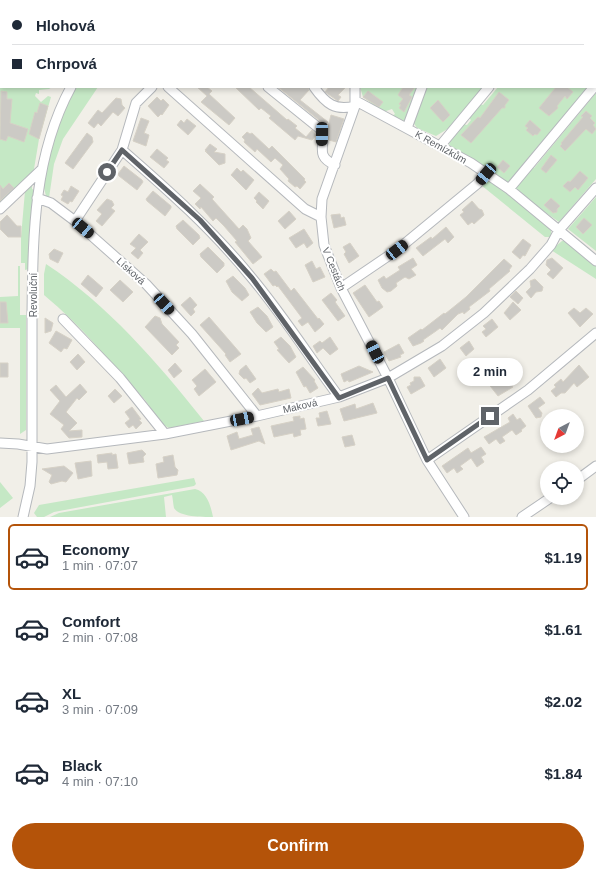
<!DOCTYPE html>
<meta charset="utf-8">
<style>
:root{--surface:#fff;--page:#f2f2f3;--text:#1f2937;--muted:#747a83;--line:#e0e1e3;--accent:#b45309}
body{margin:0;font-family:Arial,sans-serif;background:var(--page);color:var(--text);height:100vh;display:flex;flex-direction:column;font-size:15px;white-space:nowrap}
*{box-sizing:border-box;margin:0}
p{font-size:13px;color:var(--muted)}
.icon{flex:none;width:22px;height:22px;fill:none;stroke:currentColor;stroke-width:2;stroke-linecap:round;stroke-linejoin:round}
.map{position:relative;height:517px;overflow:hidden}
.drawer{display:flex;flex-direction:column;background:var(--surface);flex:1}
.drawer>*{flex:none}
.top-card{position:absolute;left:0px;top:0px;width:596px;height:88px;box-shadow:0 2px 6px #0003;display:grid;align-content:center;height:88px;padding:0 12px;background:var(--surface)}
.needle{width:26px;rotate:221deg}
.tools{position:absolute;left:540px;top:409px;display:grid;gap:8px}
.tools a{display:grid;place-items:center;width:44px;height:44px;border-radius:50%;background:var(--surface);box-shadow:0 2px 6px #0003;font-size:20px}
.end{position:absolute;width:18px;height:18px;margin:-9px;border:5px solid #5f6368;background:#fff;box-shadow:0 0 0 2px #fff}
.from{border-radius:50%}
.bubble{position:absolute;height:28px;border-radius:14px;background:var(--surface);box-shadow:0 2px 6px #0003;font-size:13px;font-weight:800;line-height:28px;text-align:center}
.car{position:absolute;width:12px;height:24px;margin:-12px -6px;border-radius:5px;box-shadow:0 0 3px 1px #0007;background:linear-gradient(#222 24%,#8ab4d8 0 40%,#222 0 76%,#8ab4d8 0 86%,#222 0)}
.top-card b{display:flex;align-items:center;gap:14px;height:38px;font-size:15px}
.top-card b+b{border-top:1px solid var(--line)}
.top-card i{width:10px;height:10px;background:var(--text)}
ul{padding:7px 0 0;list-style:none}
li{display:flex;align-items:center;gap:12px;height:66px;margin:0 8px 6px;padding:0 4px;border:2px solid transparent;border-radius:6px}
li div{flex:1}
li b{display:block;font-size:15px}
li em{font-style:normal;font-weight:800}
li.selected{border-color:var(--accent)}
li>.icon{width:36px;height:36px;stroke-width:1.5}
.primary-button{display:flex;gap:8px;margin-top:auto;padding:8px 12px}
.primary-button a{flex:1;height:46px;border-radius:24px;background:var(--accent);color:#fff;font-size:16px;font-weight:800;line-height:46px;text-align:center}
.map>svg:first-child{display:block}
.green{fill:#c5e8c5}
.building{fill:#cccac5;stroke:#d6d1c6}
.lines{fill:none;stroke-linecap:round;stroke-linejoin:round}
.minor-casing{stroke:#b5b8bc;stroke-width:11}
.minor{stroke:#fff;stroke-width:9}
.route{stroke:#5f6368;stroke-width:5}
.labels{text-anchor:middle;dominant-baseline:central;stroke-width:4;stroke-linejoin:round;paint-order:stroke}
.street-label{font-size:10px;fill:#5f6368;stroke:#fff}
</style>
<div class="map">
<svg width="596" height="517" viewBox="0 0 596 517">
<rect width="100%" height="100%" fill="#f1efe8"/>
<path class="green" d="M 0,5 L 1,87 L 52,87 L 49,89 L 39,90 L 39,94 L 36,93 L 35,96 L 41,102 L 48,96 L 51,97 L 39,139 L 33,175 L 0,206 Z
M 76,87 L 98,87 L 63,139 L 54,164 L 49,198 L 46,196 L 44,188 L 42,187 C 49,152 58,118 76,87 Z
M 360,87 L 420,87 L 407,119 L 403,121 L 392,116 L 395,114 L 392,109 L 383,112 L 363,97 Z
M 424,87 L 483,87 L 449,128 L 436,136 L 417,128 L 413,122 Z
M 498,87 L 588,87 L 509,183 L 504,183 L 505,181 L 449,145 L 451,137 L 463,124 L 467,125 L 471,120 L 468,117 L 479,104 L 483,105 Z
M 596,93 L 596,179 L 559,222 L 515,191 L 514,187 L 531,166 L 534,168 Z
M 488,181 L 496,184 L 551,229 L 551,237 L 545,237 L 481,185 Z
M 32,185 L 32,189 L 34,190 L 29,269 L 25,270 L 25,263 L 21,263 L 21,237 L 25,191 Z
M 596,197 L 596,251 L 568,229 Z
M 562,241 L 565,241 L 596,265 L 596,279 L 551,250 Z
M 46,264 C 108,305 157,362 204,421 L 169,428 C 158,423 152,409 145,400 C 112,364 82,326 44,295 L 44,274 Z
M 18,266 L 20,266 L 20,315 L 26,315 L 26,430 L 20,434 L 20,328 L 0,328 L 0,297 L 18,296 Z
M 194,478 L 196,484 L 194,486 L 54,512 L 44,517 L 37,517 L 34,513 L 39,505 Z
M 0,482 L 13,498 L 0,508 Z
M 195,489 C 207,491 211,507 213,517 C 202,517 179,517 174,508 C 173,504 173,499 172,495 L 164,497 L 166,517 L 50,517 L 59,513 Z"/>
<path class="building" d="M 197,87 L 207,87 L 212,91 L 209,94 L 235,118 L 229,125 L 201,102 L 207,96 Z
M 235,87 L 249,87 L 287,120 L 288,119 L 297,126 L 295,128 L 306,137 L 312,130 L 316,135 L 312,140 L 298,136 L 295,140 L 269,118 L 271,116 L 261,108 L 259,110 Z
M 278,87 L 308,87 L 309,90 L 300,100 L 328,122 L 325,125 Z
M 329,87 L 346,87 L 338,95 L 341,97 L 338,101 L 325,92 Z
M 403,87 L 415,87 L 409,95 L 412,97 L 404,112 L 399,108 L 401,105 L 399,104 L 403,99 L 398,95 Z
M 556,87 L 567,87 L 573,92 L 567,99 L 565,96 L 557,106 L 558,108 L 549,116 L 539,108 Z
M 1,91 L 7,92 L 7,99 L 12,99 L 10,123 L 28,129 L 24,142 L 8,136 L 6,141 L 0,139 Z
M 368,91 L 383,102 L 379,107 L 363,97 Z
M 499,92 L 509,100 L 505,105 L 505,108 L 502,108 L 471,143 L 461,135 L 478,117 L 480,118 Z
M 157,97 L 161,101 L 163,99 L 169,105 L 162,115 L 161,114 L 158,117 L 148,106 Z
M 116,98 L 121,99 L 122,105 L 125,108 L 118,116 L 113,112 L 101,126 L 98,123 L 94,128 L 88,123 L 98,110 L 102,113 Z
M 438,100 L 450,115 L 443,122 L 430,108 Z
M 40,103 L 48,106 L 39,139 L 29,134 L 35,112 L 37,113 Z
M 586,111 L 592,116 L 590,118 L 595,123 L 593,125 L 596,129 L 592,134 L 586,129 L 565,151 L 560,146 L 562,144 L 561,143 L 583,117 L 581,116 Z
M 331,115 L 344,119 L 336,142 L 329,140 L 327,131 Z
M 141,118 L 149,121 L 144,133 L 149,135 L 146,146 L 133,141 Z
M 187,119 L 196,126 L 188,135 L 177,125 L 181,120 L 184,123 Z
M 530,120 L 541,130 L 537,135 L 535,134 L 533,136 L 526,130 L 528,128 L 525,126 Z
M 247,132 L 250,134 L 252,133 L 269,149 L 272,146 L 305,179 L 304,180 L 306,182 L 300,189 L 297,186 L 295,187 L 288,181 L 289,179 L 280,169 L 283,165 L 275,158 L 271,162 L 257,149 L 255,152 L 244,142 L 245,140 L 242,137 Z
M 87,133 L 92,137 L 93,142 L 73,169 L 65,163 Z
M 210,144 L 217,149 L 214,152 L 225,154 L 225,163 L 219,165 L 205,151 L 207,152 L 205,150 Z
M 157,149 L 168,158 L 166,160 L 169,162 L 164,168 L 150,157 Z
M 551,155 L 557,160 L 546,173 L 541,169 Z
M 503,160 L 510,166 L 504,173 L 497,167 Z
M 124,166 L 142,180 L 143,182 L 137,190 L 119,176 L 118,174 Z
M 237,168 L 241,172 L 243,170 L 254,180 L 246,190 L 231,175 Z
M 580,171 L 588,178 L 578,190 L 575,187 L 570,192 L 563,186 L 568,181 L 570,182 Z
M 9,183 L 14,188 L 0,201 L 0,185 L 3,189 Z
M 200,184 L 214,197 L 212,199 L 239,229 L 243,225 L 247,229 L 251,238 L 248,241 L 262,257 L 253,264 L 235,242 L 237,241 L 224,226 L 216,218 L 213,221 L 201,207 L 200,209 L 195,204 L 201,198 L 193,191 Z
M 71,186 L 79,191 L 72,202 L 70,201 L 68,204 L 61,200 L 63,196 L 61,195 L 64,190 L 68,192 Z
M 153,191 L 171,206 L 171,208 L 165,216 L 147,201 L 146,199 Z
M 259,192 L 269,201 L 263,209 L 256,202 L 257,201 L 254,198 Z
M 551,198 L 560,206 L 557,209 L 557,212 L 553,213 L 544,205 Z
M 107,199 L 112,201 L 114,205 L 111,208 L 115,211 L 102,226 L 96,221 L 102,214 L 97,210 Z
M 472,201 L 479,209 L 482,210 L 484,215 L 474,224 L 472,222 L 468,225 L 460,215 L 464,212 L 462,210 Z
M 289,211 L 296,219 L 285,229 L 278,221 Z
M 340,214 L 341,218 L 344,217 L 346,225 L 334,228 L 331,215 Z
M 7,215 L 17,226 L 21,226 L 21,237 L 8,237 L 0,229 L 0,222 Z
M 584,218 L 592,225 L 583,234 L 576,227 Z
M 183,220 L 199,235 L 200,238 L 193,245 L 177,229 L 176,226 Z
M 446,227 L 454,237 L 448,243 L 445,239 L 423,256 L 416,248 L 431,237 L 432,239 Z
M 304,229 L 313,243 L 307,248 L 304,243 L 296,248 L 289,238 Z
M 139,234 L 148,242 L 140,250 L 143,253 L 138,259 L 131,253 L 136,248 L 130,244 Z
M 523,239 L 531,245 L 525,256 L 523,255 L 520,259 L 512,252 Z
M 350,243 L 359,256 L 349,263 L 344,254 L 346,252 L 343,247 Z
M 208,247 L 224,263 L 224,266 L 217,273 L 201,257 L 200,254 Z
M 54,249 L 63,253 L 58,263 L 50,259 L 49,254 Z
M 413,258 L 417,265 L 411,269 L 416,275 L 409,279 L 405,277 L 396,283 L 397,286 L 391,291 L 387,292 L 382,288 L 378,280 L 384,276 L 386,279 L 400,270 L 398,267 Z
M 552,258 L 563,268 L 553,279 L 547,274 L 551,270 L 546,265 L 547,260 Z
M 504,259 L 512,266 L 509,270 L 510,271 L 489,289 L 490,291 L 469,307 L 470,309 L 464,314 L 463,312 L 458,314 L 442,330 L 440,328 L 436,331 L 423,340 L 424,341 L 421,343 L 413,346 L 408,338 L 421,329 L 422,330 L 444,313 L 445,314 L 466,297 Z
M 312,261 L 316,269 L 320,267 L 325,277 L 313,282 L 305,265 Z
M 271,269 L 274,272 L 276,271 L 291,291 L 294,288 L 318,319 L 319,318 L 324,324 L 321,327 L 315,332 L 308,322 L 302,326 L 298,321 L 302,318 L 278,286 L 277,287 L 275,285 L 273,286 L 264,274 Z
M 88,275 L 103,288 L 96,297 L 81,284 Z
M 233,276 L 245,288 L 249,295 L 242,301 L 232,292 L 226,281 Z
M 535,279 L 543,287 L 542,291 L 536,292 L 531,298 L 526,292 L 531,287 L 530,281 Z
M 120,280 L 133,292 L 123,302 L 110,290 Z
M 365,285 L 377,302 L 379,301 L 383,307 L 369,317 L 353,293 Z
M 516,291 L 523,298 L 518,304 L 510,297 Z
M 331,293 L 337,300 L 335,302 L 345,316 L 338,321 L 322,300 Z
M 190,297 L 197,305 L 193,309 L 195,312 L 191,316 L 181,305 Z
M 0,302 L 6,302 L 8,323 L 0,323 Z
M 513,302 L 521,310 L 510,320 L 504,313 Z
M 258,307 L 267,316 L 273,327 L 266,332 L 257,323 L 250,312 Z
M 574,308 L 580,313 L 586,308 L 593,314 L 580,327 L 568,313 Z
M 155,316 L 160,318 L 162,324 L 179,342 L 176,345 L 179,348 L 172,355 L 145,327 Z
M 209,317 L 241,354 L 230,362 L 225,355 L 226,354 L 200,325 Z
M 45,318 L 53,323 L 51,331 L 45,333 Z
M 492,319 L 498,327 L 486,337 L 482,332 L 486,329 L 483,326 Z
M 56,331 L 72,340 L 67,349 L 64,348 L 61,352 L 49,343 Z
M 281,337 L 290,346 L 296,357 L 289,363 L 277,350 L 279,349 L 274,342 Z
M 330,337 L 338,349 L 330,355 L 323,348 L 317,353 L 313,346 L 320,341 L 322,343 Z
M 469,341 L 474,349 L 466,356 L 460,348 Z
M 399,344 L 404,353 L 400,355 L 401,357 L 389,361 L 384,352 Z
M 78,354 L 85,362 L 77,370 L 70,362 Z
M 440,359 L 446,368 L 434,377 L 428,368 Z
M 0,363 L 8,363 L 8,377 L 0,377 Z
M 175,363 L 182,371 L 174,378 L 168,370 Z
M 246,365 L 256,379 L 250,383 L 246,378 L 244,379 L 239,374 L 240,370 Z
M 579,365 L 589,377 L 577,387 L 574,383 L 565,393 L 561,393 L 556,397 L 551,391 L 556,387 L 554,385 L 561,379 L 563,382 Z
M 359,366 L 373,372 L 349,382 L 348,380 L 344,382 L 341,374 Z
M 303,367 L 315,380 L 314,381 L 318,388 L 310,393 L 306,386 L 304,387 L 296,372 Z
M 205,369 L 216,382 L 199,396 L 194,389 L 197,386 L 192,380 Z
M 414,377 L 420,377 L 425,386 L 411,394 L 407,387 L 411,385 L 410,383 L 414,381 Z
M 493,378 L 496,382 L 500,379 L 502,382 L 507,378 L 513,387 L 498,396 L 487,382 Z
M 80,384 L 87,392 L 79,400 L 77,398 L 66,412 L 77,423 L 69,431 L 82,430 L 82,437 L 69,438 L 61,429 L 64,425 L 50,414 L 60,401 L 50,390 L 56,385 L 66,397 Z
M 258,388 L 262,393 L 278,389 L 279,392 L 289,389 L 291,398 L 260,405 L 252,394 Z
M 115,389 L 122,396 L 114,403 L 108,396 Z
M 540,397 L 545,403 L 538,408 L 542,413 L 541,417 L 536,418 L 528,406 Z
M 373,403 L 377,413 L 344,421 L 340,409 L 355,404 L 356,409 Z
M 132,407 L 141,419 L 139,420 L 142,423 L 136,429 L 133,425 L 129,428 L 125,423 L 130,419 L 125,412 Z
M 327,411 L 331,424 L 318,426 L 316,418 L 320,418 L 319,413 Z
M 513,414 L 517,420 L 520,418 L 526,426 L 521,430 L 522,431 L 516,435 L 512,430 L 502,437 L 505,441 L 500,444 L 496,439 L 489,444 L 484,437 L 510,422 L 508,418 Z
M 300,416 L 300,419 L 304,418 L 306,429 L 300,430 L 301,435 L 294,437 L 293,433 L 274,437 L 271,426 L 294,421 L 293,417 Z
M 259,427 L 265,444 L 259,441 L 231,450 L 227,436 L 237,432 L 239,439 L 253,435 L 251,429 Z
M 352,435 L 355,445 L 345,447 L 342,437 Z
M 481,447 L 486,454 L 481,457 L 484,462 L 477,467 L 471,458 L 460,466 L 463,469 L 457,473 L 454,468 L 447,473 L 442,466 L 468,448 L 471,453 Z
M 142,450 L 146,454 L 143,457 L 144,462 L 129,464 L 127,453 Z
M 112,453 L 112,455 L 116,454 L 118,468 L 108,469 L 107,462 L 98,463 L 97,455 Z
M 173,455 L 175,467 L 178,470 L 177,475 L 158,478 L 156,464 L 164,462 L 163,457 Z
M 91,461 L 92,476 L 78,479 L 75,463 Z
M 64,466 L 73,473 L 66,482 L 62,481 L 51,484 L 49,482 L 52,475 L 42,469 Z"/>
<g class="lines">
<g class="minor-casing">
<path id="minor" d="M 4,0 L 6,1
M 265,0 L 267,1
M 309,0 L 315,1
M 412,0 L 412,1
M 458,0 L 459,1
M 136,1 L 137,0
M 368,1 L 371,0
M 560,1 L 561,0
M 168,87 L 305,209 L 321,217
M 268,87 L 320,129 C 329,143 312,155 335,165
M 314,87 C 326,104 335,111 355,106
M 355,87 L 355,106 L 322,199 L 321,217 L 324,245 L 341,288 L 388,378 L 427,460 L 464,517
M 356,101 L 471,163 L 509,189 L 596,261
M 407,128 L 422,87
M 440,146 L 489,87
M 122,150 C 168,190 213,230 251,277 C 283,315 310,358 339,397
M 509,189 L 594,87
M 37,198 L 51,203 L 75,221 L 146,284 L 192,334 L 257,416
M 0,209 L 41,170
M 75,221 L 122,150 L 136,103 L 152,87
M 341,288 L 397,250 L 477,184 L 486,174
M 63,319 L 120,378 L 165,434
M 0,443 L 18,444 L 47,449 L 165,434 L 257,416 L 339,397 L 388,378 L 442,346 L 484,313 L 530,269 L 551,245 L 559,230 L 596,188
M 427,460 L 528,390 L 596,333
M 577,480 L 596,466
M 23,517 L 30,486 L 32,462 C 32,413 32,363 32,314 C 33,236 33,157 71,87
M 522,517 L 550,498"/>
</g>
<use href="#minor" class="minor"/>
</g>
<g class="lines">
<path class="route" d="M 107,172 L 122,150 L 200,220 L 252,278 L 339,398 L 388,378 L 427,460 L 490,416"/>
</g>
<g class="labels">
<g class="street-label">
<text transform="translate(441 147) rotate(29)">K Remízkům</text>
<text transform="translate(334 269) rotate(68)">V Cestách</text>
<text transform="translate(131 271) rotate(42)">Lísková</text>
<text transform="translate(33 295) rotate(-90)">Revoluční</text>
<text transform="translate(300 406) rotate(-13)">Maková</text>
</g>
</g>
</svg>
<div class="tools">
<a><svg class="needle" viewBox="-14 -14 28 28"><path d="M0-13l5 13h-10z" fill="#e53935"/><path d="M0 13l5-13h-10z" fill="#747a83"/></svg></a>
<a><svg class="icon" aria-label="locate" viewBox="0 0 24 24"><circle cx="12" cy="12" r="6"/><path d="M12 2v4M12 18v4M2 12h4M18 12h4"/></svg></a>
</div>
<i class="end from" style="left:107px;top:172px"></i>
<i class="end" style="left:490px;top:416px"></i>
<div class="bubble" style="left:457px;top:358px;width:66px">2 min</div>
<i class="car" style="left:322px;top:134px;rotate:181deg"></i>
<i class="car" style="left:486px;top:174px;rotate:220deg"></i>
<i class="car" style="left:83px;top:228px;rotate:130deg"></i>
<i class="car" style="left:397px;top:250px;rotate:52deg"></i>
<i class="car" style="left:164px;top:304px;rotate:138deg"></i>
<i class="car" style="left:375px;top:352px;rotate:333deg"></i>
<i class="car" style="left:242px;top:419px;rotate:79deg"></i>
<div class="top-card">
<b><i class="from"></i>Hlohová</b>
<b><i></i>Chrpová</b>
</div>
</div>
<section class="drawer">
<ul>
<li class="selected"><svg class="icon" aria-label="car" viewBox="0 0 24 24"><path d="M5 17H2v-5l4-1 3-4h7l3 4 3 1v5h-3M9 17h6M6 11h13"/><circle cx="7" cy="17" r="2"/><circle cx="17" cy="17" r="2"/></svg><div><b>Economy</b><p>1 min · 07:07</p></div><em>$1.19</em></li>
<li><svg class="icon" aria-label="car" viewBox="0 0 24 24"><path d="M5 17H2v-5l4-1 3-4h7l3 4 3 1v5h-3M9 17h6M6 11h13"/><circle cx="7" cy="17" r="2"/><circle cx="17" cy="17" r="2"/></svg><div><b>Comfort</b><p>2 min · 07:08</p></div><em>$1.61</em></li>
<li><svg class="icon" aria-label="car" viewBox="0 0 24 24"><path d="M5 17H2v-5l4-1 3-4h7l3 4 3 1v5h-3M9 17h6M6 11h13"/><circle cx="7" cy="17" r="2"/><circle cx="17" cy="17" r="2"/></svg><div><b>XL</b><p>3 min · 07:09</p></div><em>$2.02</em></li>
<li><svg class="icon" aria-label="car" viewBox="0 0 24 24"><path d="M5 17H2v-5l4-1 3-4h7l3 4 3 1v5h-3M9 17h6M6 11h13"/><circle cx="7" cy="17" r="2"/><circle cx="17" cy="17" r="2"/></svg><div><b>Black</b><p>4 min · 07:10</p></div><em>$1.84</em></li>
</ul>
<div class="primary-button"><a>Confirm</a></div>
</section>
